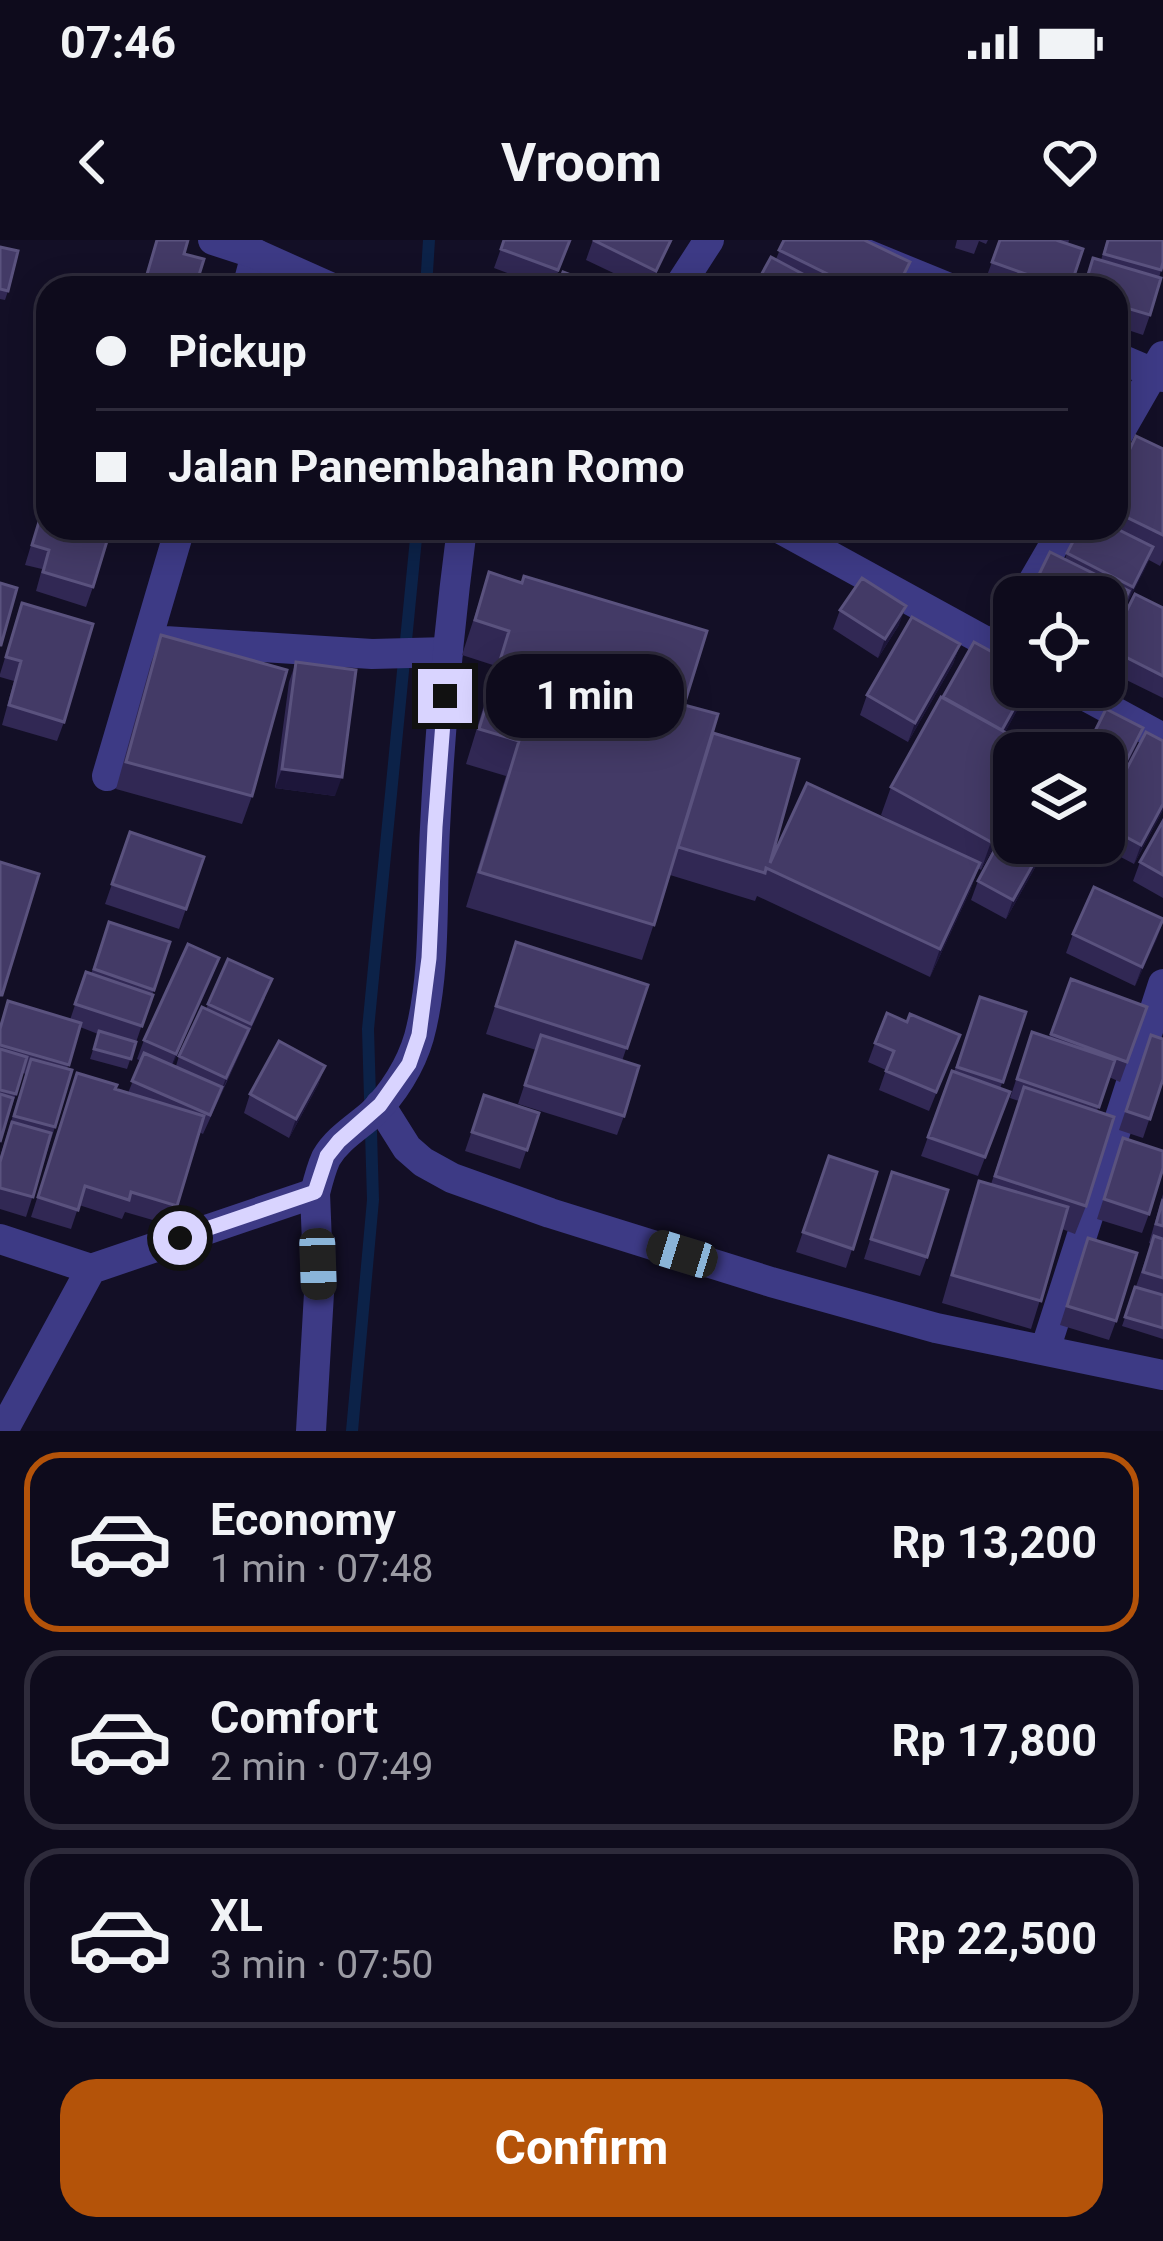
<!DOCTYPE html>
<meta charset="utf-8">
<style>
:root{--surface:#0e0b1c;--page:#1c1929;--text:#f1f3f6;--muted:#9b9ba3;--line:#2e2b3b;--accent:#b45309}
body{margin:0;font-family:Roboto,sans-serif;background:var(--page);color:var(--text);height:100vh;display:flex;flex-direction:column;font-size:45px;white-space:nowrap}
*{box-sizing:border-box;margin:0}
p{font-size:39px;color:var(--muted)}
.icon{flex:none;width:66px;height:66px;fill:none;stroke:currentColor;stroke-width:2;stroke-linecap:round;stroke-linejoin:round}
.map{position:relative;height:1191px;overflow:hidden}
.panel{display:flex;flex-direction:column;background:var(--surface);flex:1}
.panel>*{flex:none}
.banner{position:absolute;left:36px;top:36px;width:1092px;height:264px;border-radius:36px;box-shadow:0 6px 30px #0003,0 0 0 3px var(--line);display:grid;align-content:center;height:264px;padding:0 60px;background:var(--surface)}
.tools{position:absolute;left:993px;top:336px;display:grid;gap:24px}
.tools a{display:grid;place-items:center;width:132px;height:132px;border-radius:24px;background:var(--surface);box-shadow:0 6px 30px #0003,0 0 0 3px var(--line);font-size:60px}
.end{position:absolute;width:54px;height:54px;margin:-27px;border:15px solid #d9d4ff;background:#111;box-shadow:0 0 0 6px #111}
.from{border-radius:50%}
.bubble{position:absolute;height:84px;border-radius:36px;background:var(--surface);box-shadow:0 6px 30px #0003,0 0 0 3px var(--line);font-size:39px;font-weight:700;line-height:84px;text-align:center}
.car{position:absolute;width:36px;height:72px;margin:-36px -18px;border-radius:15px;box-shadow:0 0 9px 3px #0007;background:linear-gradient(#222 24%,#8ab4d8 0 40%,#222 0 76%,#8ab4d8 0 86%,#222 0)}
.banner b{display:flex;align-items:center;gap:42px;height:114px;font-size:45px}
.banner b+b{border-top:3px solid var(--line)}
.banner i{width:30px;height:30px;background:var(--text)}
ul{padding:21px 0 0;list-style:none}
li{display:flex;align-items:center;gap:36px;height:180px;margin:0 24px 18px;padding:0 36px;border:6px solid var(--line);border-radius:36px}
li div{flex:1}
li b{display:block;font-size:45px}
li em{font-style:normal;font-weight:700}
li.selected{border-color:var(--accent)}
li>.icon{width:108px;height:108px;stroke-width:1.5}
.action{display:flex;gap:24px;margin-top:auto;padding:24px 60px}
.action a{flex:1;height:138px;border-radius:36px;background:var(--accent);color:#fff;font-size:48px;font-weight:700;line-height:138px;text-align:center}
.status{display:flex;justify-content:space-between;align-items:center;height:84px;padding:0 60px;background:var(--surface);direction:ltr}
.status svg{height:33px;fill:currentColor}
header{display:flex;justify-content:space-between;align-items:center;height:156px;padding:0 60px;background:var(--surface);font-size:54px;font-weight:700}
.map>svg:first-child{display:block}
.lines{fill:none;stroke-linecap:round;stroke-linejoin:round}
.stream{stroke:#0c2248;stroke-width:12}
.minor{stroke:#3d3a85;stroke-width:30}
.tertiary{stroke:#3d3a85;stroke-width:30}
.wall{fill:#312854}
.shaded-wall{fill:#1d163a}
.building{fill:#433a66;stroke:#5a527e;stroke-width:3}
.route{stroke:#d9d4ff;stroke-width:15}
</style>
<div class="status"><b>07:46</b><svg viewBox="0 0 49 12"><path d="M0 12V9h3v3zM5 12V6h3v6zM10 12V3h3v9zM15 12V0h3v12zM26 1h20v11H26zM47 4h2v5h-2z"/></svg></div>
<header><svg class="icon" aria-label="back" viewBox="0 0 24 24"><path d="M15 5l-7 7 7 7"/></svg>Vroom<svg class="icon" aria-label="heart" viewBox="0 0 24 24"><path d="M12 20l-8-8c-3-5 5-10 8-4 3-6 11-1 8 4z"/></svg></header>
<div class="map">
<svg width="1163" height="1191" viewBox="0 0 1163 1191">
<rect width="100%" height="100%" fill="#130f26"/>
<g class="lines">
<path class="stream" d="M 426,48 L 429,0
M 352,1191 L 373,960 L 368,789 L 417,288"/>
<path class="minor" d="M 832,0 L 949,48
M 247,48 L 256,14
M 678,48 L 709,0
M 1116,117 L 1163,137
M 1116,198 L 1163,116
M 1024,357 L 1064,288
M 149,400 L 372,414 L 448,412
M 995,407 L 1014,374
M 107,536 L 180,288
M 380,865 L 407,908 L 423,922 L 452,938 L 550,973 L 771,1042 L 936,1088 L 1163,1135
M 0,999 L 91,1029
M 1045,1110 L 1163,744
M 3,1191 L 91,1029 L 315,953"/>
<path class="tertiary" d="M 213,0 L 256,14 L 332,48
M 779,288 L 1014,417
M 1069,447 L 1163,498
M 311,1191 L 319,1053 L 315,953 C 318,941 321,929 326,918 C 337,899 356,888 372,874 C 393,854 411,825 419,797 C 437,730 431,656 435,588 C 440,488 449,387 462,288"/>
</g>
<path class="wall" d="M 504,0 L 570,0 L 552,48 L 547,48 L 494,28 Z
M 593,0 L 671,0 L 650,48 L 645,48 L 586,20 Z
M 784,0 L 899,48 L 754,48 L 776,19 Z
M 957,0 L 988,0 L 986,4 L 979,1 L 974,14 L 955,8 Z
M 1000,0 L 1069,0 L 1068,4 L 1070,48 L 1004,48 L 985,41 Z
M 1107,0 L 1163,0 L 1163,22 L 1150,75 L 1143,95 L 1116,86 L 1116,48 L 1083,48 L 1093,18 L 1101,20 Z
M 0,7 L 8,51 L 5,60 L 0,59 Z
M 1163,209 L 1163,320 L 1160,326 L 1149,320 L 1104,408 L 1104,357 L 1065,319 L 1067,313 L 1116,288 L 1116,238 Z
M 48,249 L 93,347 L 86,367 L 36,351 L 42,329 L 25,325 Z
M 489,332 L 684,465 L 713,492 L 770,623 L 908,590 L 881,575 L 891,547 L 1026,454 L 1005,492 L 1014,513 L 1014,570 L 981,630 L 978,628 L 970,651 L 930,737 L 757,656 L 755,661 L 670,635 L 642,720 L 466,667 L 506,536 L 466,524 L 496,426 L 462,415 Z
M 22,363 L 64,482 L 57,501 L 2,485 L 14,441 L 0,437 L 0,434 Z
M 1163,368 L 1163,458 L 1104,429 L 1104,418 L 1108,408 Z
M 840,370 L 899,385 L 878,418 L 833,389 Z
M 161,395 L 252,556 L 242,584 L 116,549 L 151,423 Z
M 960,404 L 953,424 L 908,502 L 860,475 L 867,455 Z
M 296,422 L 335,556 L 275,548 L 289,442 Z
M 1163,501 L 1163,570 L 1134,624 L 1094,603 L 1104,603 L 1104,572 Z
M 1163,581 L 1163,658 L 1133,641 L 1140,622 Z
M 130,592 L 204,617 L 179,689 L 105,664 Z
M 1044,605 L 1037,624 L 1006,679 L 971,660 L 978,641 Z
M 109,682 L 170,702 L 127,829 L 90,819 L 98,794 L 80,787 L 67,829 L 55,887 L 26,977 L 0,969 L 0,917 L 26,834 L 23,833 L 0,902 L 0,784 L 8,761 L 70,780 L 86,732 L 91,734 Z
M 1163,683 L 1135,746 L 1066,713 L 1073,694 Z
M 516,702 L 648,745 L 622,821 L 624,876 L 617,895 L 518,864 L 536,810 L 486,794 Z
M 219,718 L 172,825 L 176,826 L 179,816 L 206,769 L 228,719 L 265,758 L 203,894 L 199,892 L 170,985 L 125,972 L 122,979 L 79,965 L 71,989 L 31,977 L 77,833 L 128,853 L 141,821 L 137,819 L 144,800 Z
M 1071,739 L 1147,767 L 1120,842 L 1109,837 L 1097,871 L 1086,966 L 1075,994 L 1062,989 L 1031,1089 L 942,1063 L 969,969 L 979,941 L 991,944 L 1019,861 L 1010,858 L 1032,792 L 1049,798 Z
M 980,757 L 1026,772 L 1000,849 L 1010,852 L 978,936 L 921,916 L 952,831 L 954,832 Z
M 907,782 L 960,795 L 929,871 L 879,850 L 886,830 L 868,822 L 875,803 Z
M 1151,795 L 1163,839 L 1143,898 L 1119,890 Z
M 325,826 L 318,845 L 289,898 L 244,873 L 250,854 Z
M 484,855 L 539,873 L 520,929 L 465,911 Z
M 1123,898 L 1149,974 L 1142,993 L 1097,979 Z
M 829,916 L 877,932 L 846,1028 L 796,1012 Z
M 892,932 L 927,1017 L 920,1036 L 864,1019 Z
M 1163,954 L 1163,1099 L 1122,1086 L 1151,1004 L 1149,1003 Z
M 1088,998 L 1116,1081 L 1109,1100 L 1060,1085 Z"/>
<path class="shaded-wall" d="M 1153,307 L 1146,327 L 1126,366 L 1133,347 Z
M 1129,351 L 1122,370 L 1104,408 L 1104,403 Z
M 906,366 L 899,385 L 878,418 L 885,399 Z
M 960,404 L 953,424 L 908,502 L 915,483 Z
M 1026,447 L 1028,447 L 1026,454 L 991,518 L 998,498 Z
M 1143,488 L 1136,507 L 1104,571 L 1105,563 Z
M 282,529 L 342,537 L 335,556 L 275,548 Z
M 1014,561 L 1014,570 L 981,630 L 991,602 Z
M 1163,564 L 1163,570 L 1134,624 L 1141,605 Z
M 1044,605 L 1037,624 L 1006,679 L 1013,660 Z
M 980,623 L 970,651 L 930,737 L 940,709 Z
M 1163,682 L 1157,699 L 1135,746 L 1142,727 Z
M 219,718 L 212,738 L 169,833 L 176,814 Z
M 249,789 L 242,808 L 219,857 L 226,838 Z
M 325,826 L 318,845 L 289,898 L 296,879 Z"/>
<path class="building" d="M 157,0 L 188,0 L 184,14 L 204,19 L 195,48 L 143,48 Z
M 504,0 L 570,0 L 558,30 L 501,9 Z
M 593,0 L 671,0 L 656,31 Z
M 784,0 L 864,0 L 910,22 L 897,48 L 856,48 L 779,10 Z
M 1000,0 L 1056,0 L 1083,9 L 1070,48 L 1065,48 L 992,22 Z
M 1108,0 L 1163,0 L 1163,22 L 1161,30 L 1104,14 Z
M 0,7 L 18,11 L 8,51 L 0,49 Z
M 771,17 L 829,48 L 754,48 Z
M 1093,18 L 1161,38 L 1150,75 L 1116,65 L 1116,48 L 1084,48 Z
M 563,32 L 604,48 L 557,48 Z
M 1136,196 L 1163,209 L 1163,295 L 1116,272 L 1116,238 Z
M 48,252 L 48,288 L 111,288 L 93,347 L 43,332 L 49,310 L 32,305 Z
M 1080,288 L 1115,288 L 1153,307 L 1133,347 L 1067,313 Z
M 1050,312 L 1129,351 L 1104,403 L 1104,357 L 1028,357 Z
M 489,332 L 522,343 L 524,336 L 707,391 L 684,465 L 718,474 L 654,685 L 479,632 L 519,501 L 479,489 L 509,391 L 475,380 Z
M 862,338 L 906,366 L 885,399 L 840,370 Z
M 0,343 L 17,348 L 1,405 L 0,405 Z
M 1135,354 L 1163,368 L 1163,436 L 1108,408 Z
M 22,363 L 93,384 L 64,482 L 9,465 L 21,421 L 6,417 Z
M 912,377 L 960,404 L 915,483 L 867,455 Z
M 161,395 L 287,430 L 252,556 L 126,522 Z
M 974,402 L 1014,424 L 1014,447 L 1026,447 L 1002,490 L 943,457 Z
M 296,422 L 356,430 L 342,537 L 282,529 Z
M 941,457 L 1041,512 L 1014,513 L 1014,561 L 991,602 L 891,547 Z
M 1106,469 L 1143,488 L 1105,563 L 1104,513 L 1084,513 Z
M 1146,492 L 1163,501 L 1163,564 L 1141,605 L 1104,585 L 1104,572 Z
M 713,493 L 799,519 L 770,623 L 807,543 L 980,623 L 940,709 L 766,628 L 765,633 L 678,607 Z
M 1163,581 L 1163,635 L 1140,622 Z
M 1008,585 L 1014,588 L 1014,603 L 1040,603 L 1044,605 L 1013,660 L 978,641 Z
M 130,592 L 204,617 L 186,669 L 112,644 Z
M 0,622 L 39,634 L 2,755 L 0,755 Z
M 1094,647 L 1163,679 L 1142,727 L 1073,694 Z
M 109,682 L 170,702 L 154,750 L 94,729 Z
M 516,702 L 648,745 L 627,808 L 496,766 Z
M 188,704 L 219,718 L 176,814 L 144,800 Z
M 228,719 L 272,739 L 251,784 L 208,764 Z
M 86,732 L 153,755 L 142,786 L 75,764 Z
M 1071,739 L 1147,767 L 1127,822 L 1051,794 Z
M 980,757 L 1026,772 L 1003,842 L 957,827 Z
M 8,761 L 81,783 L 69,825 L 0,805 L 0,789 Z
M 202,767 L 249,789 L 226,838 L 179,816 Z
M 887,773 L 907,782 L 910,774 L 960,795 L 936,852 L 886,831 L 894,811 L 875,803 Z
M 99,791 L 136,802 L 131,819 L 94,809 Z
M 1032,792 L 1115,820 L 1099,867 L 1017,839 Z
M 541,795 L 639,826 L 624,876 L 525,845 Z
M 1151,795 L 1163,799 L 1163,839 L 1150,879 L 1126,871 Z
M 279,801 L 325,826 L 296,879 L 250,854 Z
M 0,809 L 27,817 L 16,854 L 0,850 Z
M 144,813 L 222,847 L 210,875 L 132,841 Z
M 31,819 L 72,830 L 55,887 L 14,876 Z
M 952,831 L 1010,852 L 985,917 L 928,897 Z
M 77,833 L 117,845 L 115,849 L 204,876 L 177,966 L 131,952 L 129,960 L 85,946 L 78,970 L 38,957 Z
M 1024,847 L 1114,877 L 1086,966 L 995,936 Z
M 0,854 L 13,858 L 0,902 Z
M 484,855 L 539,873 L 527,910 L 472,892 Z
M 12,882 L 51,893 L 33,957 L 0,948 L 0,922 Z
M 1123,898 L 1163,911 L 1163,928 L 1149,974 L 1104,959 Z
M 829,916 L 877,932 L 853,1009 L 803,992 Z
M 892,932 L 948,950 L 927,1017 L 871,999 Z
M 979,941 L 1068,967 L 1041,1061 L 952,1035 Z
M 1163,959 L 1163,986 L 1156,984 Z
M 1154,996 L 1163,999 L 1163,1038 L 1143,1032 Z
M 1088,998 L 1137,1013 L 1116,1081 L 1067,1066 Z
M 1135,1047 L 1163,1055 L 1163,1088 L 1125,1077 Z"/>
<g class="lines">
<path class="route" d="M 180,998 L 315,952 L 327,916 L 339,901 L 380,865 L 409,824 L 419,795 L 429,718 L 435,587 L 445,456"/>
</g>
</svg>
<div class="tools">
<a><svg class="icon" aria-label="locate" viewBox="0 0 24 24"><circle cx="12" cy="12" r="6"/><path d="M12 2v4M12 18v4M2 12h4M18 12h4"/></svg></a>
<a><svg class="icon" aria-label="layers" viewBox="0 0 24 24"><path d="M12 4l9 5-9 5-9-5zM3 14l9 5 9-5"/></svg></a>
</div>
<i class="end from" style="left:180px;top:998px"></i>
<i class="end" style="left:445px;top:456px"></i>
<div class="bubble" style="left:486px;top:414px;width:198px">1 min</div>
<i class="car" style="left:682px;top:1014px;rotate:287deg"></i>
<i class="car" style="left:318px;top:1024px;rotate:178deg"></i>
<div class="banner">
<b><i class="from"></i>Pickup</b>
<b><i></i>Jalan Panembahan Romo</b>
</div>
</div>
<section class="panel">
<ul>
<li class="selected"><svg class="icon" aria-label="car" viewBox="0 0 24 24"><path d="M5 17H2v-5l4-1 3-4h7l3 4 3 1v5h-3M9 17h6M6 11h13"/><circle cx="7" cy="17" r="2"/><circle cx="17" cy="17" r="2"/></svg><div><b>Economy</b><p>1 min · 07:48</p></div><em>Rp 13,200</em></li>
<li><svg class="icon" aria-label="car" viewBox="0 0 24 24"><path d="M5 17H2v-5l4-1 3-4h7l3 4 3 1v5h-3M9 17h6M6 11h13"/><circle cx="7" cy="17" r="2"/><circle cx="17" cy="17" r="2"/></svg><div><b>Comfort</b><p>2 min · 07:49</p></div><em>Rp 17,800</em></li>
<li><svg class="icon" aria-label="car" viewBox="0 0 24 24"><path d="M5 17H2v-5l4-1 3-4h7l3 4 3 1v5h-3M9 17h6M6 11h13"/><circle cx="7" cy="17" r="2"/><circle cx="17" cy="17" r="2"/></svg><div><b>XL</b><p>3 min · 07:50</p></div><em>Rp 22,500</em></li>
</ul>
<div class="action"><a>Confirm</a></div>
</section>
